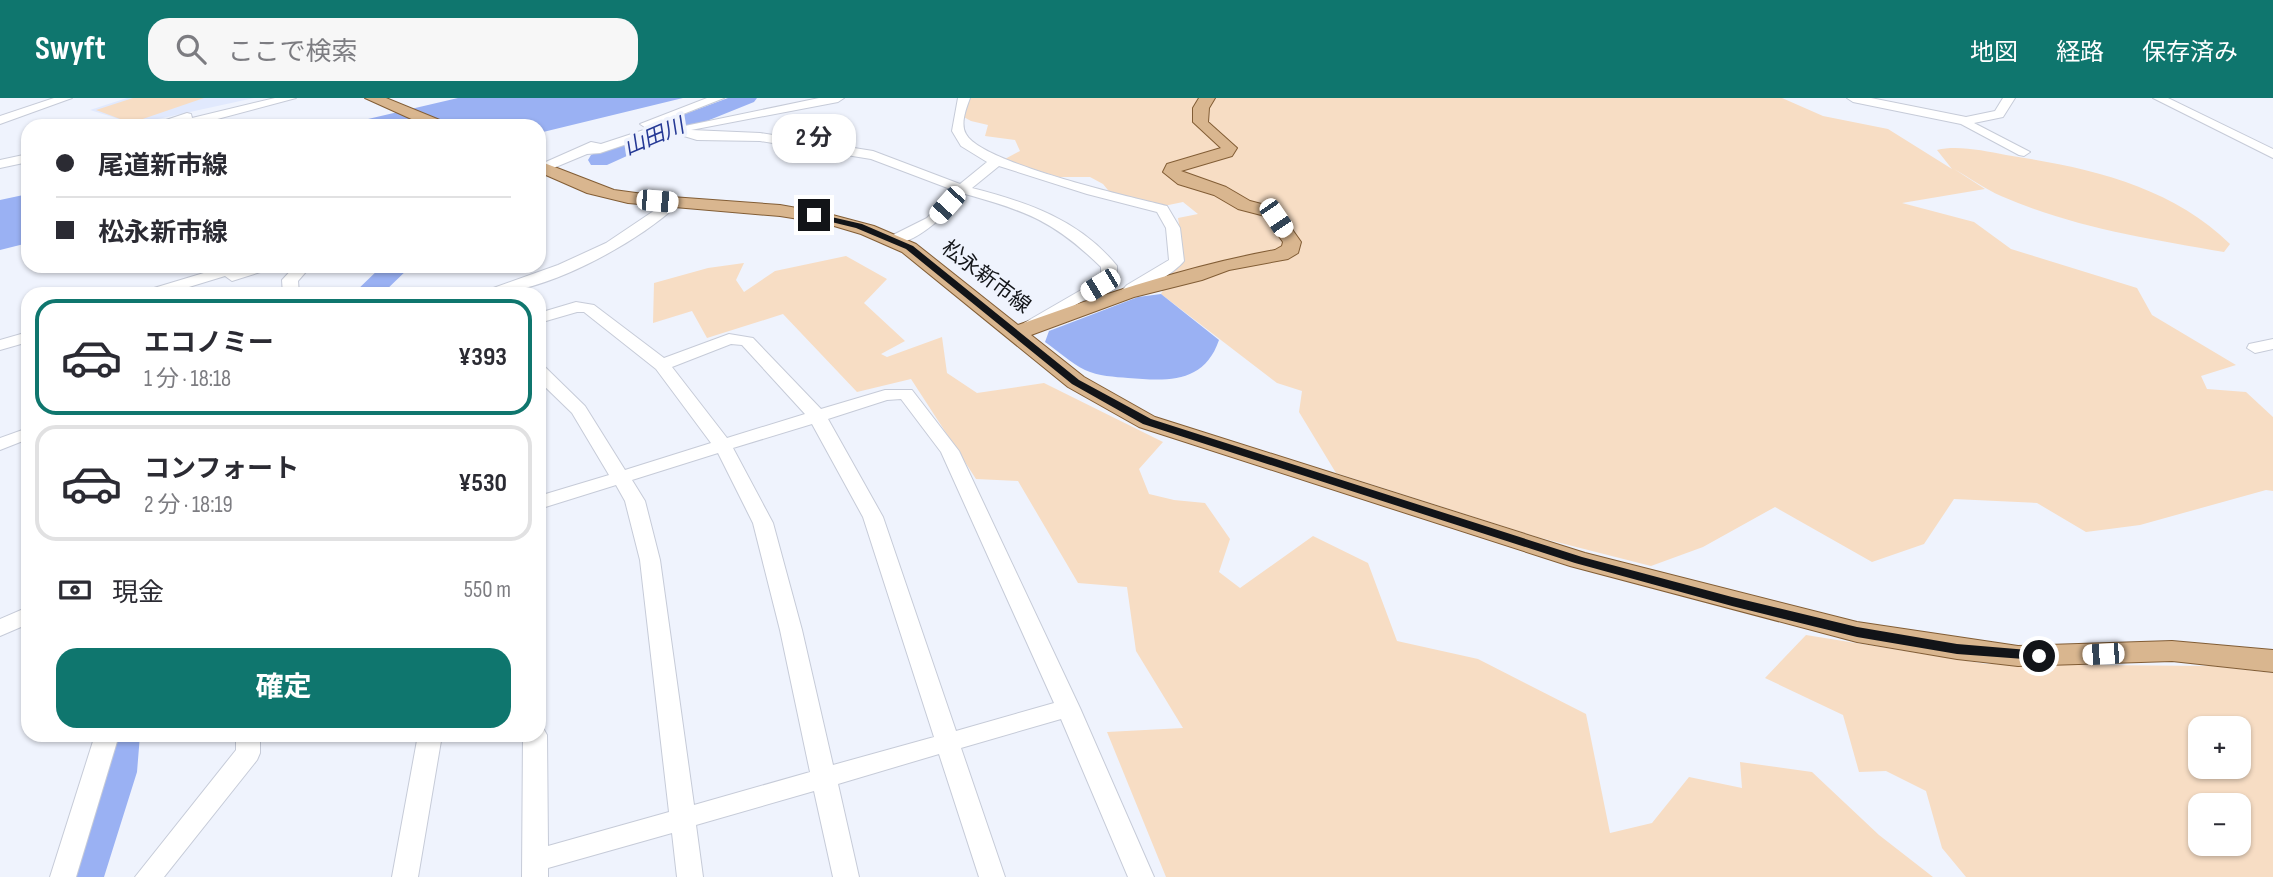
<!DOCTYPE html>
<html lang="ja">
<meta charset="utf-8">
<style>
:root{--surface:#fff;--page:#f7f7f7;--text:#2b2b33;--muted:#7c7c81;--line:#e1e1e2;--accent:#0f766e}
body{margin:0;font-family:"Sofia Sans Condensed","Noto Sans JP",sans-serif;background:var(--page);color:var(--text);height:100vh;display:flex;flex-direction:column;font-size:26px;white-space:nowrap}
*{box-sizing:border-box;margin:0}
p{font-size:23px;color:var(--muted)}
.icon{flex:none;width:38px;height:38px;fill:none;stroke:currentColor;stroke-width:2;stroke-linecap:round;stroke-linejoin:round}
.map{position:relative;flex:1;overflow:hidden}
.sheet{position:absolute;left:21px;top:189px;width:525px;height:455px;display:flex;flex-direction:column;background:var(--surface);border-radius:21px;box-shadow:0 2px 5px #0004}
.sheet>*{flex:none}
.banner{position:absolute;left:21px;top:21px;width:525px;height:154px;border-radius:21px;box-shadow:0 2px 5px #0004;display:grid;align-content:center;height:154px;padding:0 35px;background:var(--surface)}
.buttons{position:absolute;left:2188px;top:618px;display:grid;gap:14px}
.buttons a{display:grid;place-items:center;width:63px;height:63px;border-radius:14px;background:var(--surface);box-shadow:0 2px 5px #0004;font-size:35px}
.end{position:absolute;width:32px;height:32px;margin:-16px;border:9px solid #121418;background:#fff;box-shadow:0 0 0 4px #fff}
.from{border-radius:50%}
.bubble{position:absolute;height:49px;border-radius:21px;background:var(--surface);box-shadow:0 2px 5px #0004;font-size:23px;font-weight:700;line-height:49px;text-align:center}
.car{position:absolute;width:21px;height:42px;margin:-21px -10px;border-radius:9px;box-shadow:0 0 5px 2px #0007;background:linear-gradient(#fff 24%,#345 0 40%,#fff 0 76%,#345 0 86%,#fff 0)}
.banner b{display:flex;align-items:center;gap:24px;height:66px;font-size:26px}
.banner b+b{border-top:2px solid var(--line)}
.banner i{width:18px;height:18px;background:var(--text)}
ul{padding:12px 0 0;list-style:none}
li{display:flex;align-items:center;gap:21px;height:116px;margin:0 14px 10px;padding:0 21px;border:4px solid var(--line);border-radius:21px}
li div{flex:1}
li b{display:block;font-size:26px}
li em{font-style:normal;font-weight:700}
li.selected{border-color:var(--accent)}
li>.icon{width:63px;height:63px;stroke-width:1.5}
.pay{display:flex;align-items:center;gap:18px;height:77px;padding:0 35px;font-size:26px}
.pay p{margin-inline-start:auto}
.cta{display:flex;gap:14px;margin-top:auto;padding:14px 35px}
.cta a{flex:1;height:80px;border-radius:21px;background:var(--accent);color:#fff;font-size:28px;font-weight:700;line-height:80px;text-align:center}
header{display:flex;align-items:center;gap:42px;box-sizing:border-box;height:98px;padding:0 35px;background:var(--accent);color:#fff}
header strong{font-size:33px}
nav{display:flex;gap:38px;margin-inline-start:auto;font-size:24px}
.search{width:490px;height:63px;background:var(--page);display:flex;align-items:center;gap:18px;box-sizing:border-box;padding:0 24px;border-radius:21px;color:var(--muted);font-size:26px}
.map>svg:first-child{display:block}
.built{fill:#e1e9fd}
.green{fill:#f7ddc4;fill-rule:evenodd}
.water{fill:#9ab1f3}
.lines{fill:none;stroke-linecap:round;stroke-linejoin:round}
.river{fill:#9ab1f3;fill-rule:evenodd}
.minor-casing{stroke:#c6cbd8;stroke-width:2}
.major-casing{stroke:#825d35;stroke-width:2}
.minor{fill:#fff;fill-rule:evenodd}
.major{fill:#d9b68f;fill-rule:evenodd}
.route{fill:#121418}
.labels{text-anchor:middle;dominant-baseline:central;stroke-width:7;stroke-linejoin:round;paint-order:stroke}
.far-water-label{font-size:21px;font-style:italic;fill:#253995;stroke:#eff3fd}
.far-street-label{font-size:21px;fill:#121418;stroke:#eff3fd}
</style>
<header>
<strong>Swyft</strong>
<div class="search"><svg class="icon" aria-label="search" viewBox="0 0 24 24"><circle cx="10" cy="10" r="6"/><path d="M15 15l6 6"/></svg>ここで検索</div>
<nav><a>地図</a><a>経路</a><a>保存済み</a></nav>
</header>
<div class="map">
<svg width="2273" height="779" viewBox="0 0 2273 779">
<rect width="100%" height="100%" fill="#eff3fd"/>
<path class="built" d="M 127,0 L 254,0 L 135,26 L 90,12 Z"/>
<path class="green" d="M 133,0 L 204,0 L 131,25 L 96,12 Z
M 966,0 L 1782,0 L 1823,18 L 1888,31 L 1952,71 L 1937,52 C 1958,47 1984,53 2006,57 C 2086,69 2170,87 2230,146 L 2224,154 C 2148,141 2072,129 2001,98 C 1985,91 1970,80 1954,71 L 1985,91 L 1902,105 L 1974,124 L 2011,151 L 2137,190 L 2152,217 L 2236,267 L 2201,278 L 2207,291 L 2246,294 L 2273,319 L 2273,393 L 2266,392 L 2140,427 L 2086,434 L 2037,405 L 1954,401 L 1924,446 L 1872,464 L 1775,409 L 1703,449 L 1651,468 L 1537,439 L 1336,375 L 1299,314 L 1302,293 L 1277,285 L 1161,196 L 1183,152 L 1178,120 L 1198,116 L 1183,104 L 1159,109 L 1112,97 L 1103,86 L 1090,79 L 1059,79 L 1003,62 L 1020,53 L 1015,42 L 985,38 L 988,27 L 971,23 L 960,17 Z
M 846,158 L 887,181 L 864,205 L 905,243 L 881,256 L 887,259 L 942,239 L 947,275 L 977,295 L 1044,285 L 1163,344 L 1139,371 L 1149,396 L 1174,402 L 1205,405 L 1230,441 L 1219,474 L 1240,490 L 1313,438 L 1368,465 L 1397,543 L 1478,561 L 1586,616 L 1610,735 L 1652,725 L 1689,679 L 1742,690 L 1740,664 L 1812,674 L 1879,737 L 1933,779 L 1166,779 L 1107,634 L 1183,630 L 1136,553 L 1127,489 L 1078,485 L 1018,383 L 976,381 L 911,281 L 857,294 L 783,216 L 707,240 L 692,213 L 653,225 L 654,185 L 708,170 L 744,165 L 736,182 L 744,194 L 775,173 Z
M 1806,537 L 1986,566 L 2213,568 L 2273,575 L 2273,779 L 1966,779 L 1942,750 L 1926,693 L 1886,673 L 1859,674 L 1843,617 L 1765,580 ZM 2200,630 L 2238,630 L 2238,668 L 2200,668 ZM 2200,707 L 2238,707 L 2238,746 L 2200,746 Z"/>
<path class="water" d="M 458,0 L 683,0 L 539,35 L 539,28 L 338,28 Z
M 28,96 L 28,145 L 0,152 L 0,102 Z
M 1161,196 L 1219,242 C 1204,286 1167,283 1128,280 C 1115,279 1098,278 1085,272 C 1071,265 1058,253 1045,244 L 1049,233 L 1138,199 Z"/>
<g class="lines">
<path class="river" d="M 728,0 L 757,0 L 754,4 L 682,33 L 607,67 L 591,67 L 588,62 L 591,57 L 666,23 Z
M 382,168 L 411,168 L 382,196 L 353,196 Z
M 98,637 L 140,637 L 137,674 L 104,779 L 56,779 C 77,734 94,686 98,637 Z"/>
<g class="minor-casing">
<path id="minor" d="M 54,0 L 72,0 L 0,26 L 0,18 Z
M 275,0 L 296,0 L 191,28 L 148,28 L 187,15 L 191,16 L 192,20 Z
M 707,0 L 724,0 L 650,29 L 646,30 L 640,26 Z
M 819,0 L 844,0 L 838,4 L 691,32 L 760,35 L 873,53 L 960,86 L 987,64 L 961,48 L 952,33 L 958,0 L 970,0 C 966,11 960,26 966,36 C 981,65 1131,99 1167,108 L 1180,130 L 1184,163 C 1176,174 1133,201 1121,198 L 1119,195 L 1127,187 L 1169,162 L 1166,130 L 1157,114 L 1087,96 L 999,68 L 972,90 C 1027,104 1080,122 1117,168 L 1117,179 L 1105,190 L 1030,233 L 1024,231 L 1022,228 L 1024,225 L 1095,184 L 1101,178 L 1101,169 C 1055,124 1027,113 965,96 C 949,113 914,150 889,145 L 887,142 L 889,139 L 927,120 L 953,92 L 871,61 L 760,43 L 697,42 L 674,35 L 660,35 L 600,55 L 587,56 L 539,76 L 539,67 L 591,44 L 601,46 L 659,27 L 680,29 Z
M 1847,0 L 1871,0 L 1966,19 L 1995,13 L 2003,0 L 2015,0 L 2003,19 L 1974,25 L 2030,54 L 2024,58 L 2019,57 L 1961,26 L 1853,4 Z
M 2153,0 L 2168,0 L 2273,51 L 2273,60 Z
M 28,56 L 28,64 L 0,70 L 0,62 Z
M 673,100 L 680,104 L 678,107 C 633,147 545,196 483,196 L 485,193 L 558,167 L 606,145 Z
M 227,168 L 273,168 L 270,171 L 232,183 L 225,178 L 166,196 L 142,196 L 144,193 Z
M 295,168 L 311,168 L 298,183 L 299,196 L 283,196 L 282,182 Z
M 576,204 L 594,207 L 664,260 L 729,236 L 753,240 L 821,311 L 885,292 L 912,292 L 959,353 L 1080,610 L 1154,779 L 1128,779 L 1061,621 L 961,650 L 1005,779 L 979,779 L 939,656 L 838,686 L 859,779 L 833,779 L 814,693 L 696,727 L 703,779 L 677,779 L 672,735 L 548,770 L 548,779 L 522,779 L 523,637 L 539,637 L 539,629 L 543,630 L 547,637 L 548,748 L 669,714 L 640,462 L 625,403 L 616,387 L 539,411 L 539,398 L 609,377 L 572,315 L 539,283 L 539,268 L 545,269 L 585,308 L 625,372 L 711,345 L 656,271 L 584,214 L 577,214 L 539,225 L 539,215 ZM 731,246 L 742,247 L 805,316 L 727,340 L 672,269 ZM 901,301 L 941,354 L 1054,605 L 956,633 L 883,419 L 828,321 L 887,302 ZM 812,326 L 863,419 L 934,639 L 833,667 L 802,532 L 773,425 L 733,350 ZM 718,355 L 753,425 L 780,532 L 810,674 L 694,707 L 660,462 L 645,403 L 632,382 Z
M 28,234 L 28,244 L 0,252 L 0,242 Z
M 2273,241 L 2273,251 L 2255,255 L 2247,250 L 2249,246 Z
M 28,330 L 28,341 L 0,352 L 0,340 Z
M 28,509 L 28,526 L 0,538 L 0,521 Z
M 95,637 L 119,637 L 76,779 L 50,779 Z
M 236,637 L 260,637 L 260,655 L 257,662 L 164,779 L 135,779 L 236,652 Z
M 418,637 L 442,637 L 418,779 L 392,779 Z"/>
</g>
<g class="major-casing">
<path id="major" d="M 365,0 L 386,0 L 447,25 L 449,28 L 427,28 Z
M 1199,0 L 1215,0 L 1209,10 L 1208,24 L 1237,50 L 1232,58 L 1181,73 L 1226,89 L 1250,103 L 1277,110 L 1301,144 L 1298,155 L 1288,161 L 1229,172 L 1202,182 L 1134,199 L 1031,237 L 1084,279 L 1155,319 L 1585,455 L 1857,524 L 2018,548 L 2172,543 L 2273,552 L 2273,574 L 2172,563 L 2018,568 L 1957,561 L 1857,544 L 1570,468 L 1139,329 L 1068,289 L 902,154 L 861,136 L 824,125 L 780,118 L 628,105 L 587,95 L 539,74 L 539,63 L 614,92 L 658,98 L 780,107 L 825,115 L 874,128 L 916,146 L 1018,227 C 1102,197 1187,168 1275,152 L 1282,148 L 1283,144 L 1265,118 L 1238,111 L 1214,97 L 1178,86 L 1163,74 L 1167,66 L 1221,50 L 1193,24 L 1193,10 Z"/>
</g>
<use href="#minor" class="minor"/>
<use href="#major" class="major"/>
</g>
<path class="route" d="M 814,115 L 862,126 L 913,148 L 1079,282 L 1151,321 L 1582,459 L 1732,499 L 1857,529 L 1957,546 L 2039,553 L 2045,558 L 2039,562 L 1957,556 L 1857,539 L 1732,508 L 1575,465 L 1143,326 L 1072,286 L 906,151 L 856,130 L 811,119 Z"/>
<g class="labels">
<g class="far-water-label">
<text transform="translate(654 39) rotate(-23)">山田川</text>
</g>
<g class="far-street-label">
<text transform="translate(986 179) rotate(37)">松永新市線</text>
</g>
</g>
</svg>
<div class="buttons">
<a>+</a>
<a>−</a>
</div>
<i class="end from" style="left:2039px;top:558px"></i>
<i class="end" style="left:814px;top:117px"></i>
<div class="bubble" style="left:772px;top:16px;width:84px">2 分</div>
<i class="car" style="left:657px;top:103px;rotate:95deg"></i>
<i class="car" style="left:947px;top:107px;rotate:222deg"></i>
<i class="car" style="left:1276px;top:120px;rotate:146deg"></i>
<i class="car" style="left:1100px;top:187px;rotate:239deg"></i>
<i class="car" style="left:2103px;top:556px;rotate:267deg"></i>
<div class="banner">
<b><i class="from"></i>尾道新市線</b>
<b><i></i>松永新市線</b>
</div>
<section class="sheet">
<ul>
<li class="selected"><svg class="icon" aria-label="car" viewBox="0 0 24 24"><path d="M5 17H2v-5l4-1 3-4h7l3 4 3 1v5h-3M9 17h6M6 11h13"/><circle cx="7" cy="17" r="2"/><circle cx="17" cy="17" r="2"/></svg><div><b>エコノミー</b><p>1 分 · 18:18</p></div><em>¥393</em></li>
<li><svg class="icon" aria-label="car" viewBox="0 0 24 24"><path d="M5 17H2v-5l4-1 3-4h7l3 4 3 1v5h-3M9 17h6M6 11h13"/><circle cx="7" cy="17" r="2"/><circle cx="17" cy="17" r="2"/></svg><div><b>コンフォート</b><p>2 分 · 18:19</p></div><em>¥530</em></li>
</ul>
<div class="pay"><svg class="icon" aria-label="cash" viewBox="0 0 24 24"><path d="M3 7h18v10H3z"/><circle cx="12" cy="12" r="2"/></svg>現金<p>550 m</p></div>
<div class="cta"><a>確定</a></div>
</section>
</div>
